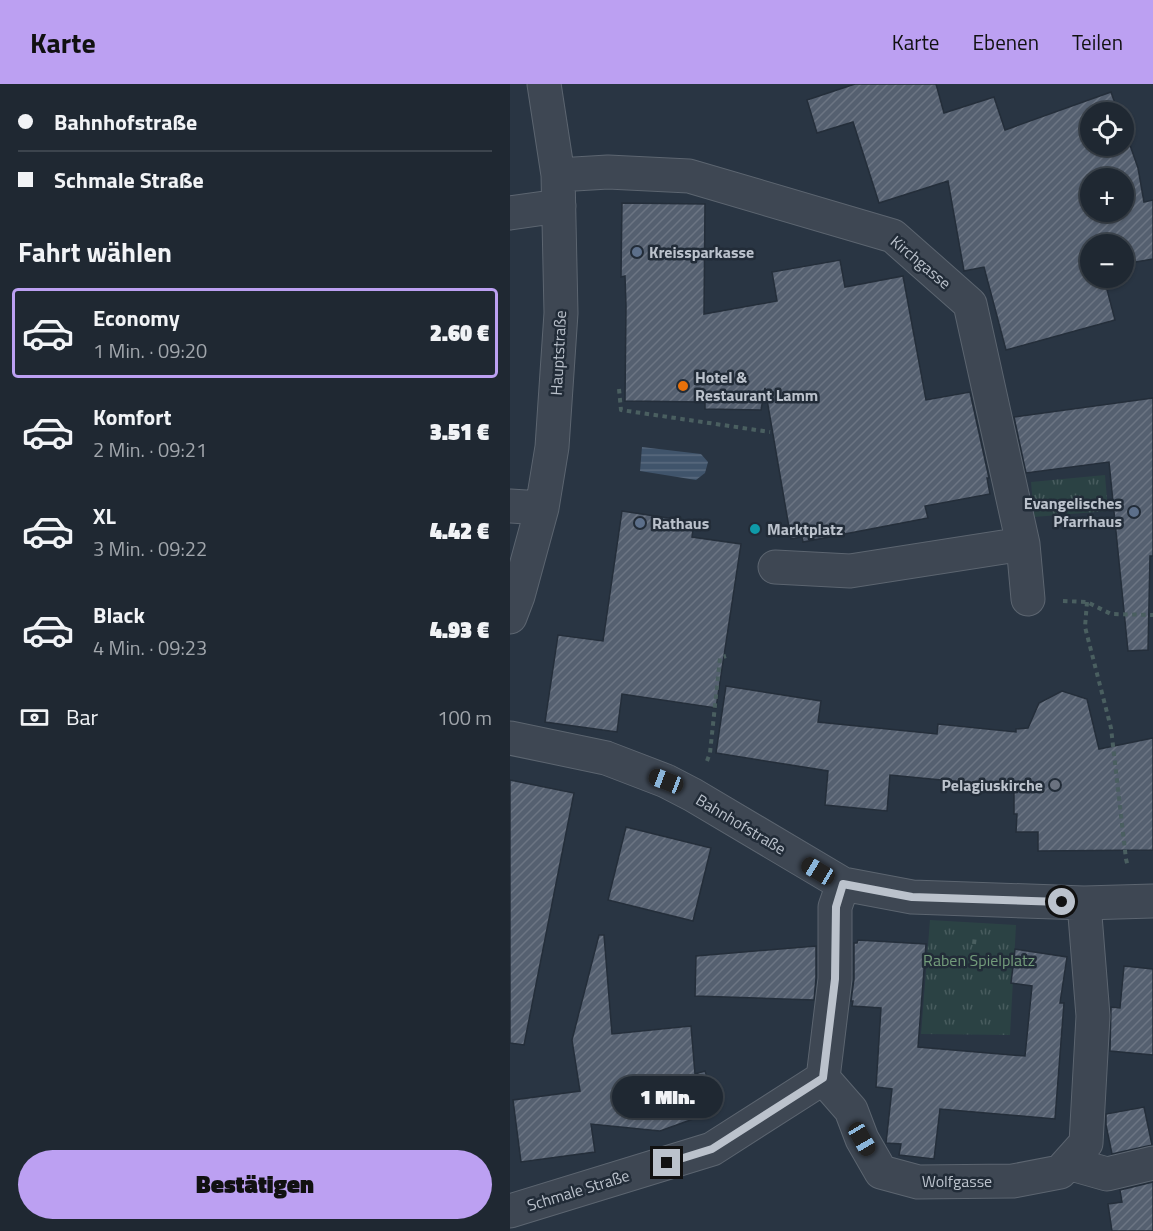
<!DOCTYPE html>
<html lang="de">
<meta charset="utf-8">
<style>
:root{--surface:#1f2832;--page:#2c343e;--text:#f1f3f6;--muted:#a1a6ac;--line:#3c444d;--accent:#bca0f2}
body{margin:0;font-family:"Titillium Web",sans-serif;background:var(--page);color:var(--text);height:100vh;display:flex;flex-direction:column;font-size:22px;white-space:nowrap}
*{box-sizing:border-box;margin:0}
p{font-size:20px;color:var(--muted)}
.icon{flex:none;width:33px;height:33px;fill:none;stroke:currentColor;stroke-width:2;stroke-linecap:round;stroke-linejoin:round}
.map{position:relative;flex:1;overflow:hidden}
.details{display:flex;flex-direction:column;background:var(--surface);width:510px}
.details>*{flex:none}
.guide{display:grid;align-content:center;height:132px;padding:0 18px;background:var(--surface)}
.buttons{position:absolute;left:570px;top:18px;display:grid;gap:12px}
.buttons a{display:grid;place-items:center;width:54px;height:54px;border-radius:50%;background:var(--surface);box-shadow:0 2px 4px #0004,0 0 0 2px var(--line);font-size:30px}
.end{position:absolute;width:27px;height:27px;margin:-14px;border:8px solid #bbc2cc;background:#111;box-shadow:0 0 0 3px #111}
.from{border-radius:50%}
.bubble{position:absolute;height:42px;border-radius:21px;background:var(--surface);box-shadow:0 2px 4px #0004,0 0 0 2px var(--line);font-size:20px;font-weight:800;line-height:42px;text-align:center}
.car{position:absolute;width:18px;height:36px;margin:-18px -9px;border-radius:8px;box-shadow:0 0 4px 2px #0007;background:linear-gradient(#222 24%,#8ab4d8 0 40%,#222 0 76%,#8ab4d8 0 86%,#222 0)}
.guide b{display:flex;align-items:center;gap:21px;height:57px;font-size:22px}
.guide b+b{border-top:2px solid var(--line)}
.guide i{width:15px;height:15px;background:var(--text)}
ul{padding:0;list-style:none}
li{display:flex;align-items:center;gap:18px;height:90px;margin:0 12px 9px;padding:0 6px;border:3px solid transparent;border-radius:6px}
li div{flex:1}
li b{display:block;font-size:22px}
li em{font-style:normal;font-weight:800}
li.active{border-color:var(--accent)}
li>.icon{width:54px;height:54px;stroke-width:1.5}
h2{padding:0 18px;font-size:27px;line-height:72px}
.pay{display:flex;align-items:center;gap:15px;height:66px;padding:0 18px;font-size:22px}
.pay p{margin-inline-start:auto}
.cta{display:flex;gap:12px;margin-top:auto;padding:12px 18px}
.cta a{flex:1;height:69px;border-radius:36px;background:var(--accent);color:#111;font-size:24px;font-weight:800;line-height:69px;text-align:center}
header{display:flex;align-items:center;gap:36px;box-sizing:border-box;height:84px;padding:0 30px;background:var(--accent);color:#111}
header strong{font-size:28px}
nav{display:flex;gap:33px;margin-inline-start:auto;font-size:21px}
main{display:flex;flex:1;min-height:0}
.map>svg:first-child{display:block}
.grass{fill:url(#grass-tufts)}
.water{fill:url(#water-rules)}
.building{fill:url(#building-hatch);stroke:#242e3a;stroke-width:1.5;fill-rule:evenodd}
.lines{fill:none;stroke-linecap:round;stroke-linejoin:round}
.minor-casing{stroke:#5c6570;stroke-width:35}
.path{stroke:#4a5f60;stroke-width:4;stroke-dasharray:4.5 4.5;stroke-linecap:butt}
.minor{stroke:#3e4753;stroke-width:33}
.route{stroke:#bbc2cc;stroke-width:8}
.service-dot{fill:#5c6f8a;stroke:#222c38;stroke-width:2}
.food-dot{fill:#e8710a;stroke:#222c38;stroke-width:2}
.culture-dot{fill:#0f9aa8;stroke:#222c38;stroke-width:2}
.worship-dot{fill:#6b7280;stroke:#222c38;stroke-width:2}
.labels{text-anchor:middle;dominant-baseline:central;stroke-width:5;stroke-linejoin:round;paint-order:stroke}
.poi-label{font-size:16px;font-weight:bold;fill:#bbc2cc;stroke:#222c38;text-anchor:start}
.street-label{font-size:16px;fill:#bbc2cc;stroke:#222c38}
.park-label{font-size:16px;fill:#739c7b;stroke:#222c38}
</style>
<header>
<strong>Karte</strong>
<nav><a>Karte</a><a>Ebenen</a><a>Teilen</a></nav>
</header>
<main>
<section class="details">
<div class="guide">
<b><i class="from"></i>Bahnhofstraße</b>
<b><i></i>Schmale Straße</b>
</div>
<h2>Fahrt wählen</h2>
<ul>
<li class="active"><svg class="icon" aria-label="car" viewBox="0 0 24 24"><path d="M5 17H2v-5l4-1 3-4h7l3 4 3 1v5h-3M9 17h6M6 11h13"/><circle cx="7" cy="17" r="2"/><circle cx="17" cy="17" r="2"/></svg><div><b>Economy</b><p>1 Min. · 09:20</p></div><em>2.60 €</em></li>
<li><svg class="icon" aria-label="car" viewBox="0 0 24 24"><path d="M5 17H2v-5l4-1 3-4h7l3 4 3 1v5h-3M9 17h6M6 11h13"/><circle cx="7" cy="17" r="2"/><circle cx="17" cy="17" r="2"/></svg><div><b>Komfort</b><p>2 Min. · 09:21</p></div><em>3.51 €</em></li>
<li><svg class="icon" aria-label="car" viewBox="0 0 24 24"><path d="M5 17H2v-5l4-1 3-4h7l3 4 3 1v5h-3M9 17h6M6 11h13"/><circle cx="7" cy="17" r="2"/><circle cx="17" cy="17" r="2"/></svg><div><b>XL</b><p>3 Min. · 09:22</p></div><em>4.42 €</em></li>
<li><svg class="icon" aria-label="car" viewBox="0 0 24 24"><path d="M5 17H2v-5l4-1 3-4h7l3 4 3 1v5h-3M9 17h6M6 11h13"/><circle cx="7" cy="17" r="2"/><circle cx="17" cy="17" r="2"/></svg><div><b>Black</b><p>4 Min. · 09:23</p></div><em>4.93 €</em></li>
</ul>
<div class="pay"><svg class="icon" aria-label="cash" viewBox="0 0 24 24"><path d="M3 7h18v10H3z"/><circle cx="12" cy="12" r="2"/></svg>Bar<p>100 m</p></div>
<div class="cta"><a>Bestätigen</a></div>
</section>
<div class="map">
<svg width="643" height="1147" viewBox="0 0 643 1147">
<defs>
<pattern id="grass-tufts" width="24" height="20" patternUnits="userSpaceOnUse" patternTransform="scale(1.5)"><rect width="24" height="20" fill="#2b4244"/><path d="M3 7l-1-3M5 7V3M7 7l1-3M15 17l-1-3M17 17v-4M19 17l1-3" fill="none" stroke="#485c5e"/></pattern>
<pattern id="water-rules" width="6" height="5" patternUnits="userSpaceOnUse" patternTransform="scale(1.5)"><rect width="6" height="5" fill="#40546b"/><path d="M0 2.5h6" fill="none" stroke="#5a6b7f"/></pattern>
<pattern id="building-hatch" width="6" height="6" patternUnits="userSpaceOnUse" patternTransform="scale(1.5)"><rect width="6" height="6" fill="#556070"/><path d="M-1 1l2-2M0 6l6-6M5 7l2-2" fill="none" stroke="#6c7583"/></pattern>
</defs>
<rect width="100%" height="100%" fill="#293543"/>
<path class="grass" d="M 595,391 L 598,427 L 524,433 L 521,398 Z
M 420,836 L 506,841 L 500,951 L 411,950 Z"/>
<path class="water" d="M 132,363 L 191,370 L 198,378 L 195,389 L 186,396 L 130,387 Z"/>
<path class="building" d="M 345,0 L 426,0 L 434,29 L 484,13 L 495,46 L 601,8 L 608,28 L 580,28 L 580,62 L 614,62 L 614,44 L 628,84 L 634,118 L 643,116 L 643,175 L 614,180 L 614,160 L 580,160 L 580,194 L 594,194 L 605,236 L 496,266 L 474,183 L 454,187 L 438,97 L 369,119 L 343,38 L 307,49 L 297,16 ZM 580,94 L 614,94 L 614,128 L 580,128 Z
M 112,119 L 195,120 L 194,230 L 267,217 L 262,188 L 330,176 L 335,203 L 393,192 L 416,316 L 460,308 L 479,394 L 477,394 L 480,410 L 415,422 L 418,434 L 293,458 L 292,453 L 281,455 L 255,304 L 251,326 L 195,325 L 195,318 L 115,317 L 116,222 L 115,192 L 111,193 Z
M 643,314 L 643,472 L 640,472 L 638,566 L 618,567 L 599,378 L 516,389 L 504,333 Z
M 112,427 L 184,438 L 182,453 L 231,460 L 206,624 L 112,610 L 107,648 L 35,638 L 48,551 L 93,557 Z
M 216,602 L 311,617 L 308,638 L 427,650 L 428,640 L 506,648 L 506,645 L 518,644 L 529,619 L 552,607 L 577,615 L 589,665 L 643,654 L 643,766 L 528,767 L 528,748 L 506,748 L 507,730 L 504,730 L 504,703 L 380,691 L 377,727 L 315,721 L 318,687 L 206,669 Z
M 0,696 L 64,709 L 14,961 L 0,959 Z
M 116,743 L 201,764 L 183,837 L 98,816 Z
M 89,851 L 94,851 L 102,950 L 181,942 L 185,990 L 195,987 L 208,1026 L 150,1047 L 81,1040 L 85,1068 L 11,1078 L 3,1016 L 70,1007 L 62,956 Z
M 348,856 L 416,860 L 408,963 L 515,972 L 522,902 L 501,899 L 505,865 L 557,873 L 550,919 L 554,919 L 545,1035 L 430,1025 L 424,1075 L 389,1071 L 391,1060 L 376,1059 L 382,1005 L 366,1003 L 371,924 L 342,922 L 343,917 L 341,917 L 344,895 L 344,859 L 347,859 Z
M 306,862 L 306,894 L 304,916 L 185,912 L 186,872 Z
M 614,882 L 643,885 L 643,971 L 600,967 L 601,923 L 610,924 Z
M 634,1023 L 642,1061 L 602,1070 L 596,1041 L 596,1030 Z
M 643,1098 L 643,1147 L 602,1147 L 598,1120 L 612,1118 L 610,1106 Z"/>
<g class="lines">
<g class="minor-casing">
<path id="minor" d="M 48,91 L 98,88 L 179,92 L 383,152 L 460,220 L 513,460 L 518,515
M 0,129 L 49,122
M 0,422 L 32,424
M 265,483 L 340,487 L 513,460
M 0,533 L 8,512 L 32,424 L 42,363 L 51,229 L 48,91 L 34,0
M 0,654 L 96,674 L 156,697 L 183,711 L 333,800 L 402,813 L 574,819 L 643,817
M 313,994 L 341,1026 L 352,1055 L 371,1088 L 408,1098 L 503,1097 L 550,1088 L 576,1059 L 583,932 L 574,819
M 558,1079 L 597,1090 L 643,1079
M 0,1127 L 202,1065 L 313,994 L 325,895 L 325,823 L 333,800"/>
</g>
<path class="path" d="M 109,305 L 111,326 L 260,348
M 553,517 L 577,518 L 601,530 L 643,531
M 577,518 L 575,543 L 601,644 L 616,775 L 618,783
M 197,677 L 200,669 L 210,574 L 216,572
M 464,860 L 465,852"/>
<use href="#minor" class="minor"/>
</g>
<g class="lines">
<path class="route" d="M 157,1079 L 202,1065 L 313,994 L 325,895 L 326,823 L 333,800 L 402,813 L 552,818"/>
</g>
<g class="service-dot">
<circle cx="127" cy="168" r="6"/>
<circle cx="624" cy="428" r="6"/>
<circle cx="130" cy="439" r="6"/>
</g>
<circle class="food-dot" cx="173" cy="302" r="6"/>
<circle class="culture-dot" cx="245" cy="445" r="6"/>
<circle class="worship-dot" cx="545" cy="701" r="6"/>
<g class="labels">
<g class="poi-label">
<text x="139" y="168">Kreissparkasse</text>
<text x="185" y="293">Hotel &amp;<tspan x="185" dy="18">Restaurant Lamm</tspan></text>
<text x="612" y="419" text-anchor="end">Evangelisches<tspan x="612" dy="18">Pfarrhaus</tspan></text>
<text x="142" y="439">Rathaus</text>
<text x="257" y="445">Marktplatz</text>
<text x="533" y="701" text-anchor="end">Pelagiuskirche</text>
</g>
<g class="street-label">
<text transform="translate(411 178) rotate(40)">Kirchgasse</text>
<text transform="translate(48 269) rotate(-87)">Hauptstraße</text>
<text transform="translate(231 740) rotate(31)">Bahnhofstraße</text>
<text x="447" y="1097">Wolfgasse</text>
<text transform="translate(68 1106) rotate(-17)">Schmale Straße</text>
</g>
<g class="park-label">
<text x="469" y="876">Raben Spielplatz</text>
</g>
</g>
</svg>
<div class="buttons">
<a><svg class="icon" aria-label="locate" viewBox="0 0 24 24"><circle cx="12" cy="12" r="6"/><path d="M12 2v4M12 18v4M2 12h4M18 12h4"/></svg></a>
<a>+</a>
<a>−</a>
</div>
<i class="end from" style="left:552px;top:818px"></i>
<i class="end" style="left:157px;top:1079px"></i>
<div class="bubble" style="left:102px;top:992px;width:111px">1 Min.</div>
<i class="car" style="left:156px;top:697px;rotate:291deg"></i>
<i class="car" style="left:308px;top:787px;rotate:301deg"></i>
<i class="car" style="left:352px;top:1055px;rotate:150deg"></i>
</div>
</main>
